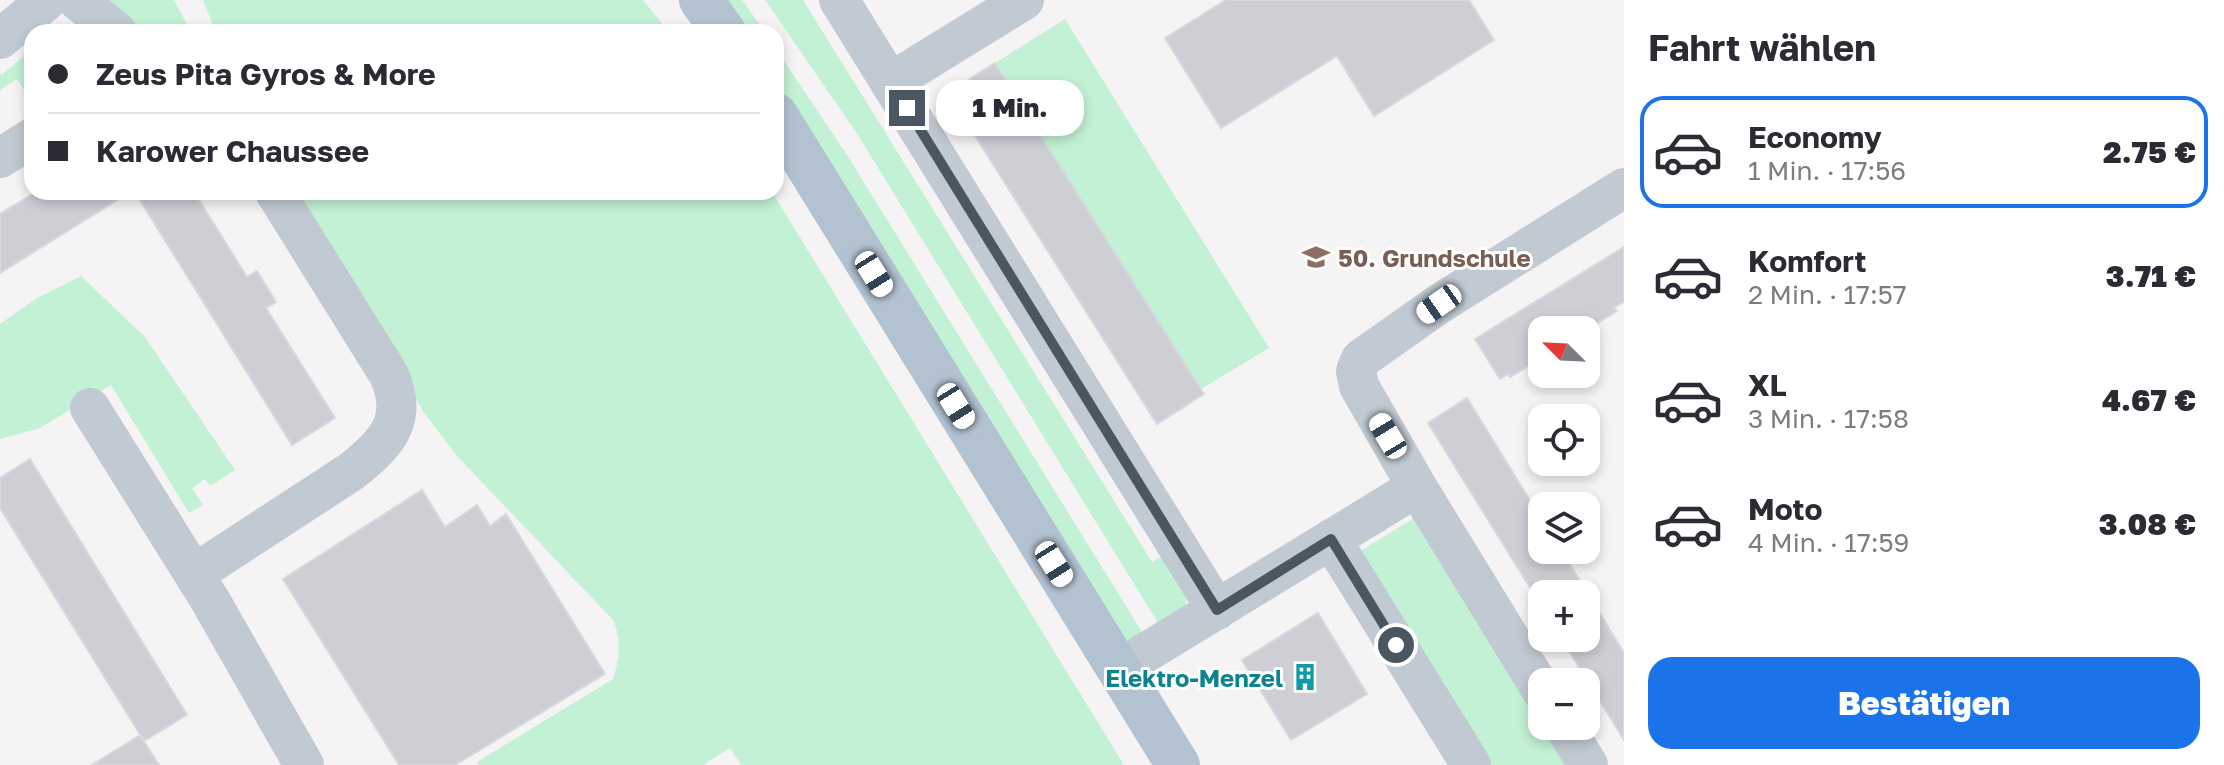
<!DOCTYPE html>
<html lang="de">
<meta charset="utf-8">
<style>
:root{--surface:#fff;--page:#f2f2f3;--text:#2b2b33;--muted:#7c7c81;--line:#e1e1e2;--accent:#1a73e8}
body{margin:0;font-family:"Golos Text",sans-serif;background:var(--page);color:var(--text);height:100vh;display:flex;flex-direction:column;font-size:30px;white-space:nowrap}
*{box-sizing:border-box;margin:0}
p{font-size:26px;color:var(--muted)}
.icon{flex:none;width:44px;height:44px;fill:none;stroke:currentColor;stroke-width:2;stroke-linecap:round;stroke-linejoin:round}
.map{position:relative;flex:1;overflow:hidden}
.panel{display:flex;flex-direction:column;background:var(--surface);width:600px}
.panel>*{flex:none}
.banner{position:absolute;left:24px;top:24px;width:760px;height:176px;border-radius:24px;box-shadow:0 4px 12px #0003;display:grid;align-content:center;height:176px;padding:0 24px;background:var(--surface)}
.needle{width:52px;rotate:294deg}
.fabs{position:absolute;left:1528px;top:316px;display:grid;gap:16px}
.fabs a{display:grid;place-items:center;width:72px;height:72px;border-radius:16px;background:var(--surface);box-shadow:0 4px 12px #0003;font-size:40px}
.end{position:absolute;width:36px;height:36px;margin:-18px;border:10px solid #4a5661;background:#fff;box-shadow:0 0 0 4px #fff}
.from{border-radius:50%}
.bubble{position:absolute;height:56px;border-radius:24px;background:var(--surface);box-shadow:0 4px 12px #0003;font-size:26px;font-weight:800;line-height:56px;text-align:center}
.car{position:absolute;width:24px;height:48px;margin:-24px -12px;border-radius:10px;box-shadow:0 0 6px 2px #0007;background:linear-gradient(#fff 24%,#345 0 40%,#fff 0 76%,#345 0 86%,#fff 0)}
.banner b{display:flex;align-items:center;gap:28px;height:76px;font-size:30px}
.banner b+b{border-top:2px solid var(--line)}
.banner i{width:20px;height:20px;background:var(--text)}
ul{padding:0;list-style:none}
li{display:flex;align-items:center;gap:24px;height:112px;margin:0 16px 12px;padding:0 8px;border:4px solid transparent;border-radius:24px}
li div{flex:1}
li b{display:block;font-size:30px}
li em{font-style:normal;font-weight:800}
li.current{border-color:var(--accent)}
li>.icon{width:72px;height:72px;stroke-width:1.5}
h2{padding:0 24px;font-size:36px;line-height:96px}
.primary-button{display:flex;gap:16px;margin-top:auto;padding:16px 24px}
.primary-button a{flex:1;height:92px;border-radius:24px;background:var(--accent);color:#fff;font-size:32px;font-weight:800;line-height:92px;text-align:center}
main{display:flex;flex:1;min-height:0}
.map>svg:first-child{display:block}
.green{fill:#c3f1d5}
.building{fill:#cdcfd5;stroke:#d7d9de;stroke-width:2}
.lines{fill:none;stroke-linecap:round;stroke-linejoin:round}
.minor{stroke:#c1cad2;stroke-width:40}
.major{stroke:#b3c2d1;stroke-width:44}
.route{stroke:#4a5661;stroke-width:10}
.labels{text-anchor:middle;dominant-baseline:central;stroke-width:6;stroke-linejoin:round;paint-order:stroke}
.education-label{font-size:24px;font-weight:bold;fill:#785e54;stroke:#fff;text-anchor:start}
.culture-label{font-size:24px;font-weight:bold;fill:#0d838f;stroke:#fff;text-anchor:end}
</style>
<main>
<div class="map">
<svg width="1624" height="765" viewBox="0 0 1624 765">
<rect width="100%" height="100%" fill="#f5f3f3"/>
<path class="green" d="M 106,0 L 174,0 L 188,26 L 197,32 L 142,32 Z
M 203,0 L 643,0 L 669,32 L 216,32 Z
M 718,0 L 742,0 L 765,32 L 740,32 Z
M 765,0 L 803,0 L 1152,562 L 1166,554 L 1187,598 L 1185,607 L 1163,631 L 856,132 Z
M 1065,19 L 1269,348 L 1201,389 L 995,63 Z
M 32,49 L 32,102 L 17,79 L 0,90 L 0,73 L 2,75 Z
M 776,49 L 847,155 L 1147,640 L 1131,642 L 1110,631 L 776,90 Z
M 290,192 L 772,192 L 1124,765 L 741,765 L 730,748 L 703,765 L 479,765 L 477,762 L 613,679 C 620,658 621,642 614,621 L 457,456 L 425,414 Z
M 81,276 L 145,337 L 235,470 L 210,486 L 205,479 L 192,488 L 203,505 L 189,513 L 111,385 L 40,428 L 0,439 L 0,324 L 37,298 Z
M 1424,512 L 1542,706 L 1542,726 L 1554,726 L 1578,765 L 1483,765 L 1354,555 Z"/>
<path class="building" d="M 1226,0 L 1469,0 L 1494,40 L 1374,116 L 1337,56 L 1221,128 L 1165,38 Z
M 995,63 L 1204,394 L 1157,424 L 948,93 Z
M 36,192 L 130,192 L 0,273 L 0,214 Z
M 135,192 L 194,192 L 247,277 L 257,271 L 276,302 L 266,308 L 335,418 L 292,445 Z
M 1624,247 L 1624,302 L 1614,307 L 1617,311 L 1593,326 L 1590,323 L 1578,330 L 1542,330 L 1542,358 L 1510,377 L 1508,374 L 1500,379 L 1475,339 Z
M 1467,398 L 1542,520 L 1542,550 L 1561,550 L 1624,653 L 1624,740 L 1561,638 L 1586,638 L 1586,594 L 1534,594 L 1428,423 Z
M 30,459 L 187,715 L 144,741 L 0,508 L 0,478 Z
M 422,490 L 445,527 L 477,505 L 490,526 L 506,514 L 605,674 L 455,765 L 399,765 L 283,579 Z
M 1318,613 L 1367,694 L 1291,740 L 1242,660 Z
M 140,735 L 159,765 L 92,765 Z"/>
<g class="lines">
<path class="minor" d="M 77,0 L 117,32
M 839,0 L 1217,610
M 0,39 L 47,0
M 891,82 L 1024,0
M 0,158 L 32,138
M 90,408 L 210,600 L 304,765
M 1331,539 L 1471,765
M 194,574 L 352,471 C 387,443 409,420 389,375 L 275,192
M 1119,669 L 1417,487
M 1542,691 L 1417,487 L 1359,386 L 1356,371 L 1361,359 L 1439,304 L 1624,188
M 1564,726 L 1588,765"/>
<path class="major" d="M 701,0 L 724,32
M 776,115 L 1178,765"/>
</g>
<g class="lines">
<path class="route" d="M 907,108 L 1217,610 L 1331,539 L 1396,645"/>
</g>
<defs>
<g id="school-bare" transform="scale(2.16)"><path d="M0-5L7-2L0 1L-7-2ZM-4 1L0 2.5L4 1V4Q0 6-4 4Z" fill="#8d6e63" stroke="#fff" stroke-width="2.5" paint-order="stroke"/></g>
<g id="building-bare" transform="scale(2.16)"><path d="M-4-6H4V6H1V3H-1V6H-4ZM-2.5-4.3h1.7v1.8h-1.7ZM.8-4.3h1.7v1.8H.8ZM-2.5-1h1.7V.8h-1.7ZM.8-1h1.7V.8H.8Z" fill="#0f9aa8" stroke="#fff" stroke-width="2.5" paint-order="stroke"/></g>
</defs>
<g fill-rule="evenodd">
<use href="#school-bare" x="1316" y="257"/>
<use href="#building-bare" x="1305" y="677"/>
</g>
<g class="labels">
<g class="education-label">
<text x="1338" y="257">50. Grundschule</text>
</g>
<g class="culture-label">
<text x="1283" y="677">Elektro-Menzel</text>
</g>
</g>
</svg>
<div class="fabs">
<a><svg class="needle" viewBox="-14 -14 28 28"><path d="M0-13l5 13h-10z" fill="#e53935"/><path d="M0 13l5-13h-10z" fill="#7c7c81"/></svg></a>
<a><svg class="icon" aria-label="locate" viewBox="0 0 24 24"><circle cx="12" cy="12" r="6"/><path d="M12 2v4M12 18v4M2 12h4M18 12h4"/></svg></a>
<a><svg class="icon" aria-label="layers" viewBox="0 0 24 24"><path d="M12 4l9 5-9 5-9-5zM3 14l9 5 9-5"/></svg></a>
<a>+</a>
<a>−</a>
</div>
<i class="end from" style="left:1396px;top:645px"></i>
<i class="end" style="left:907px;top:108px"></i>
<div class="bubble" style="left:936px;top:80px;width:148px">1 Min.</div>
<i class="car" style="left:874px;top:274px;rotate:148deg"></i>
<i class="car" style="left:1439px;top:304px;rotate:235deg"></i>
<i class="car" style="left:956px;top:406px;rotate:148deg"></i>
<i class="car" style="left:1388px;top:436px;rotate:329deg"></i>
<i class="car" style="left:1054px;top:564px;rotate:148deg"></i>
<div class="banner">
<b><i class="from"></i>Zeus Pita Gyros &amp; More</b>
<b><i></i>Karower Chaussee</b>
</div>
</div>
<section class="panel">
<h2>Fahrt wählen</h2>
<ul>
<li class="current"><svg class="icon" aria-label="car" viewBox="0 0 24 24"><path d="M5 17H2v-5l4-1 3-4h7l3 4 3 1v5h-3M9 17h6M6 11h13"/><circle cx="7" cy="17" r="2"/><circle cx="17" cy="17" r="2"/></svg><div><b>Economy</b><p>1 Min. · 17:56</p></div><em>2.75 €</em></li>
<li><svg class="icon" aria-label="car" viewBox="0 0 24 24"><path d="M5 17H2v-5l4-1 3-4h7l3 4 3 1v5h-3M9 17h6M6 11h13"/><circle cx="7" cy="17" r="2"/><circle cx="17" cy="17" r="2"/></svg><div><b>Komfort</b><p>2 Min. · 17:57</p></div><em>3.71 €</em></li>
<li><svg class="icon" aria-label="car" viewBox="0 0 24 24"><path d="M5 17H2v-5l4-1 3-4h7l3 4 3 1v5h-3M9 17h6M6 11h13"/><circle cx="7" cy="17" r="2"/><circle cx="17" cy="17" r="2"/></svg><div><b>XL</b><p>3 Min. · 17:58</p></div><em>4.67 €</em></li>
<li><svg class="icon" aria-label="car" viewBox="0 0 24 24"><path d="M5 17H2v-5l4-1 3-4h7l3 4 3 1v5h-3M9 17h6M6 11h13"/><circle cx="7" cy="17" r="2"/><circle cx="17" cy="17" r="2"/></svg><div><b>Moto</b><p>4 Min. · 17:59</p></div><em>3.08 €</em></li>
</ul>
<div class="primary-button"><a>Bestätigen</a></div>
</section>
</main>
